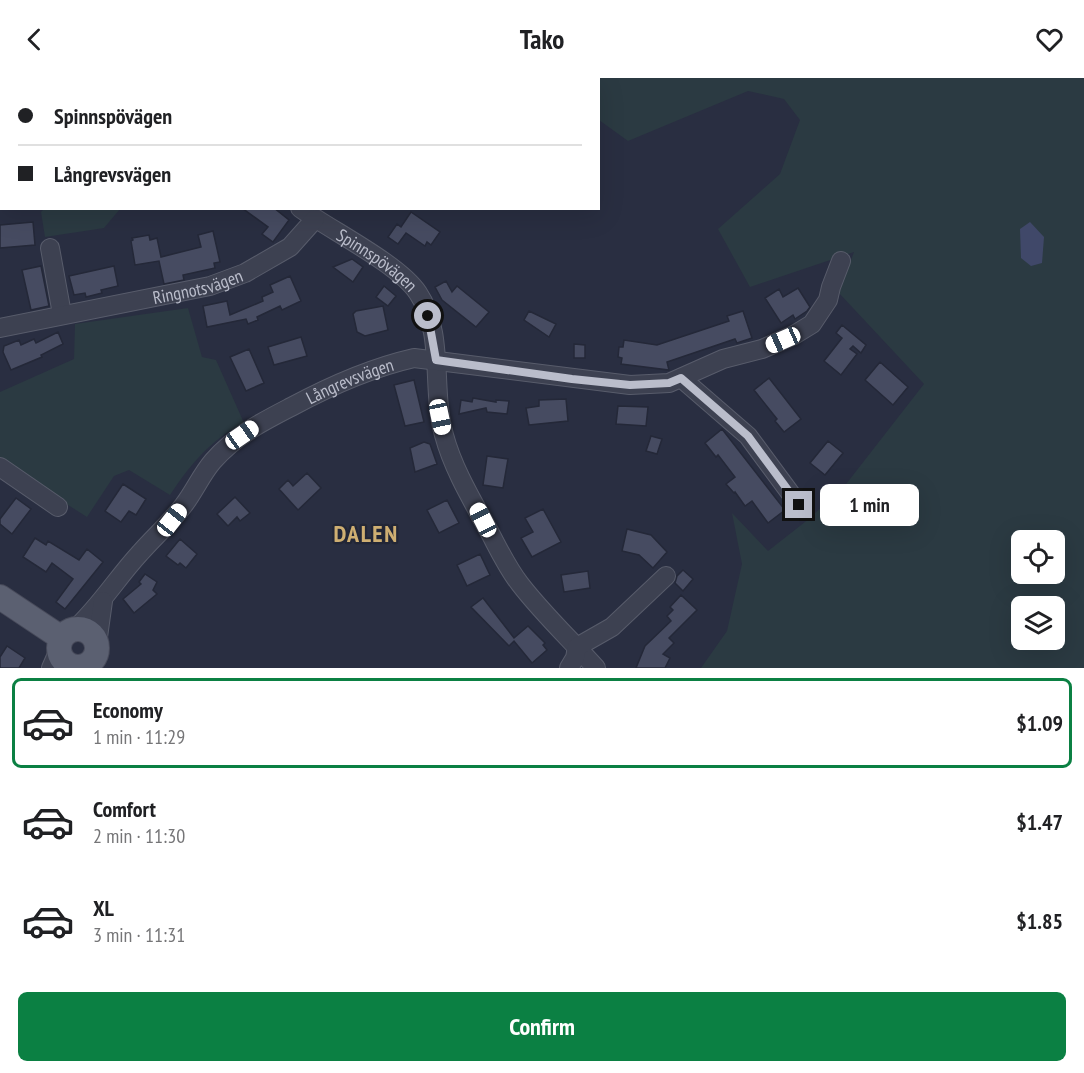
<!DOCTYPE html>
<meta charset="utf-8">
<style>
:root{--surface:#fff;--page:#f6f6f6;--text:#202124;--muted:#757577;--line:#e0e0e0;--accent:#0b8043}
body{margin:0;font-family:"PT Sans Narrow",sans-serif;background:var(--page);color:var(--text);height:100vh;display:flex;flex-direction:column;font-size:22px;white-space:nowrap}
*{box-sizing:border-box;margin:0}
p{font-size:20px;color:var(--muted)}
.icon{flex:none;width:33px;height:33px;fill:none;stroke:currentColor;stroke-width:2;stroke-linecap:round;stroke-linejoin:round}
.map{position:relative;height:590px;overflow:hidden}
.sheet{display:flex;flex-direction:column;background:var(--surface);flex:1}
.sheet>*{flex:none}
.banner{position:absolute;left:0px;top:0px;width:600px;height:132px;box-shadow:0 6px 24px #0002;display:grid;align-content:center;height:132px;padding:0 18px;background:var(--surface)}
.controls{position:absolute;left:1011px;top:452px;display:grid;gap:12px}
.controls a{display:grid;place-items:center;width:54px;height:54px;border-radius:9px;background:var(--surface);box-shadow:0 6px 24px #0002;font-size:30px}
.end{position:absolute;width:27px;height:27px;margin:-14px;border:8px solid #babdcb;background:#111;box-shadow:0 0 0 3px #111}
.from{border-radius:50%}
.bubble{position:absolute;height:42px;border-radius:9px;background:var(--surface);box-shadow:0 6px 24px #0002;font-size:20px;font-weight:700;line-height:42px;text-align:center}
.car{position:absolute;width:18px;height:36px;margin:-18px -9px;border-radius:8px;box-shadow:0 0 4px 2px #0007;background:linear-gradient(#fff 24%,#345 0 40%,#fff 0 76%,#345 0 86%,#fff 0)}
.banner b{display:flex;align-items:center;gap:21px;height:57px;font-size:22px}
.banner b+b{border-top:2px solid var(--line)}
.banner i{width:15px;height:15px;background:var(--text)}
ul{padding:10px 0 0;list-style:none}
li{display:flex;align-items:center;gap:18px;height:90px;margin:0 12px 9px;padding:0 6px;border:3px solid transparent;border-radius:9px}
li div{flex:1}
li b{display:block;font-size:22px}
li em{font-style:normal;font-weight:700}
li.selected{border-color:var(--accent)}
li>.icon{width:54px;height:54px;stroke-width:1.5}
.button{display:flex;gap:12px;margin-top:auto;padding:12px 18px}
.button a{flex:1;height:69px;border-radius:9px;background:var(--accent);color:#fff;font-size:24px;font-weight:700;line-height:69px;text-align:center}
header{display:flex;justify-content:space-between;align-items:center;height:78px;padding:0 18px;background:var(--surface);font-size:27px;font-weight:700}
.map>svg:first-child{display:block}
.green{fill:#2b3a42;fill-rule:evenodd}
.water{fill:#404869}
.building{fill:#464b61;stroke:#242838;stroke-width:1.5}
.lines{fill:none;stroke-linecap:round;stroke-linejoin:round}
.minor-casing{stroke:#585c6b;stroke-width:20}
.major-casing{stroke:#474a5a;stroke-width:26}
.minor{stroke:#3d4151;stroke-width:18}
.major{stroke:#5b6071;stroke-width:24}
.route{stroke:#babdcb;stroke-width:8}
.labels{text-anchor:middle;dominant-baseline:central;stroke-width:4.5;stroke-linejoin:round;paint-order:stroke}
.street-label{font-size:18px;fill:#babdcb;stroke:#222636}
.district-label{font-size:24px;font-weight:bold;letter-spacing:1.5px;fill:#cfaf72;stroke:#222636}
</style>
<header><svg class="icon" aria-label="back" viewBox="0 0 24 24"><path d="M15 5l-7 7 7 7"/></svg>Tako<svg class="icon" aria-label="heart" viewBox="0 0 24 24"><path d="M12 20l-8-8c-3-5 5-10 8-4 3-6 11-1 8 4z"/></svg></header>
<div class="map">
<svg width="1084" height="590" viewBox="0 0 1084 590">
<rect width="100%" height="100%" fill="#292e41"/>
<path class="green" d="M 571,0 L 1084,0 L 1084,590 L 701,590 L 727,553 L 742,486 L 732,435 L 768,473 L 805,444 L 843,410 L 924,306 L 839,215 L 854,174 L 750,209 L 718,151 L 780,96 L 800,42 L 784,21 L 748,13 L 628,63 L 599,42 L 598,2 ZM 1022,462 L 1054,462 L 1054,495 L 1022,495 ZM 1022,528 L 1054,528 L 1054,561 L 1022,561 Z
M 45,130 L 120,130 L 120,131 L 104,150 L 45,159 L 41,134 Z
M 188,230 L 202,279 L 216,282 L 244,345 C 211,361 190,387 170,417 L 129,392 L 114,398 L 87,439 L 0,384 L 0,314 L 74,281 L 75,246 Z"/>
<path class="water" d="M 1030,144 L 1044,159 L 1042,185 L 1031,188 L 1021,180 L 1020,151 Z"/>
<path class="building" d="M 242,130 L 274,130 L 289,142 L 273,164 L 262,156 L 268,149 Z
M 411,134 L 440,154 L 431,167 L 427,164 L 425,168 L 406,155 L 398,166 L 388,159 L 397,146 L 401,149 Z
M 33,144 L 35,167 L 0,170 L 0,147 Z
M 213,153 L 220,184 L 214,185 L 215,190 L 183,197 L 184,202 L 164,206 L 159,183 L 135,187 L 131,163 L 133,162 L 132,160 L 149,157 L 150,162 L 157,160 L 161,179 L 201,169 L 198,157 Z
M 352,181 L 363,189 L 353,204 L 333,189 Z
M 41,188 L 49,228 L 31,232 L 22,192 Z
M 114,188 L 118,208 L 101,212 L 102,215 L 86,219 L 85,215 L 74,217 L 69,198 Z
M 290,198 L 301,223 L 282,232 L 280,228 L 257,239 L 258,242 L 248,246 L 246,241 L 207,249 L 203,228 L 227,223 L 230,237 L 263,223 L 262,219 L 273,214 L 270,207 Z
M 446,203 L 452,214 L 457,208 L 489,234 L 476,249 L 442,222 L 435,209 Z
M 384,208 L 396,218 L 388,228 L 376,219 Z
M 798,210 L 810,229 L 807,233 L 795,241 L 793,237 L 781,245 L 765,220 L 779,211 L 783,219 Z
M 383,228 L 388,252 L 365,258 L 357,254 L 353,236 L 356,233 Z
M 529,233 L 556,246 L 549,259 L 524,242 Z
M 743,233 L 752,260 L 737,265 L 735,261 L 667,284 L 669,292 L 621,286 L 622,280 L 618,279 L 619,269 L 623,269 L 624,262 L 657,267 L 729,243 L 727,238 Z
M 842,247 L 866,267 L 861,275 L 853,268 L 850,271 L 857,276 L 841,297 L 824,283 L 842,260 L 836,255 Z
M 58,254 L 63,266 L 41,277 L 42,279 L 11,292 L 3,274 L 4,268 L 19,262 L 21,267 L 34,261 L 36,265 Z
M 301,259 L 307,278 L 274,287 L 268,269 Z
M 574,266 L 585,267 L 585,280 L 574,280 Z
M 249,271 L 264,305 L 246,313 L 230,279 Z
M 880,284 L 908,309 L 893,327 L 865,302 Z
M 769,300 L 801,341 L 784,354 L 775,343 L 777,341 L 754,312 Z
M 414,302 L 424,344 L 405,348 L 394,307 Z
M 473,320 L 496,324 L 496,322 L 509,323 L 507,336 L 487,334 L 486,330 L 459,336 L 461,322 L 472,324 Z
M 566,321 L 568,343 L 529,347 L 526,330 L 539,328 L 539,322 Z
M 618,328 L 648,329 L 646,348 L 616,346 Z
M 722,351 L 785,432 L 768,445 L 752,423 L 745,428 L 735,414 L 734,415 L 726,406 L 735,399 L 718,377 L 716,379 L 705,365 Z
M 651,358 L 662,361 L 657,376 L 646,373 Z
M 828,363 L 843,375 L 825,397 L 810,385 Z
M 424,364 L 430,366 L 437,386 L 415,394 L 410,370 Z
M 487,378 L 508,381 L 503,410 L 483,407 Z
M 307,395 L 321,410 L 298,432 L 279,411 L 288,402 L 293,408 Z
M 123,406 L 146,421 L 136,437 L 129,433 L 121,444 L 105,433 Z
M 235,419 L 250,435 L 240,443 L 237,439 L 228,448 L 217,436 Z
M 16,420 L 31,431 L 12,456 L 0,446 L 0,441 Z
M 447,422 L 459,445 L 439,455 L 427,432 Z
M 543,431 L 561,464 L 532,479 L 521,460 L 533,454 L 525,440 Z
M 627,451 L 651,457 L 667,474 L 653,490 L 639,477 L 622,473 Z
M 35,460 L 46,467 L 48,463 L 79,482 L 87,471 L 103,484 L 65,531 L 56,524 L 73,501 L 52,485 L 46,494 L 23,479 Z
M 180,461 L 197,476 L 186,490 L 180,485 L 178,487 L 166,478 Z
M 480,476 L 490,497 L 467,508 L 457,487 Z
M 683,492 L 693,501 L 683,513 L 675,505 L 677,498 Z
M 588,493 L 590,510 L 564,514 L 561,497 Z
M 145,496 L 157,504 L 153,512 L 157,516 L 134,535 L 123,521 L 141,506 L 139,504 Z
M 681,517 L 697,532 L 669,560 L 674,565 L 663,576 L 670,580 L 665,590 L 636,590 L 645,568 L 671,543 L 667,538 L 673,532 L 670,529 Z
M 483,520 L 514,560 L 528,548 L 545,565 L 543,567 L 547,572 L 532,585 L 514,563 L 509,568 L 471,529 Z
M 7,568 L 25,580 L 19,590 L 0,590 L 0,579 Z"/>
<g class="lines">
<g class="minor-casing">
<g id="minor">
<path d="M 120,0 L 121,2"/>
<path id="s1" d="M 300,130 C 330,152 399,186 418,215 C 445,255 431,312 444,357 C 453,391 473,424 490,455 C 499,472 508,491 520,506 C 543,536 571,562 596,590"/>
<path d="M 50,170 L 62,236"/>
<path id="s2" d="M 0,250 L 210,208 L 245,195 L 290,169 L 315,141"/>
<path d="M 681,300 L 748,358 L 799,427"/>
<path d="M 0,389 L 58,429"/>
<path id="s3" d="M 75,551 C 100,528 117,500 140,475 C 154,459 170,445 183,428 C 194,414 201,397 213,383 C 236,357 262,344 291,329 C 330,308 370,290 414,280 L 630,307 L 669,305 L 723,281 L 762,271 L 794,257 L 812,246 L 828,222 L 831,209 L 841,183"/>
<path d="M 97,566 L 103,523"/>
<path d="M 51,590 L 58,574"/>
<path d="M 71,590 L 75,589"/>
<path d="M 569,590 L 575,580 L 577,569 L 612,549 L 666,498"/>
</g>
</g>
<g class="major-casing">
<path id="major" d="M 0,519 L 60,559
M59 570a19 19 0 1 1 38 0a19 19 0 1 1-38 0Z"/>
</g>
<use href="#minor" class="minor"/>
<use href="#major" class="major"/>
</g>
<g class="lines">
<path class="route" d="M 428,238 L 436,282 L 572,301 L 630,307 L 669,305 L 681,300 L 748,358 L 799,427"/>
</g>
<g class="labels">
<g class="street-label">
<text stroke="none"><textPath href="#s1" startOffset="93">Spinnspövägen</textPath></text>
<text stroke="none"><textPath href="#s2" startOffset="202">Ringnotsvägen</textPath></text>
<text stroke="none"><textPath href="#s3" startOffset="378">Långrevsvägen</textPath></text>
</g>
<g class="district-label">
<text x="366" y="455">DALEN</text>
</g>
</g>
</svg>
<div class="controls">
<a><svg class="icon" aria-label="locate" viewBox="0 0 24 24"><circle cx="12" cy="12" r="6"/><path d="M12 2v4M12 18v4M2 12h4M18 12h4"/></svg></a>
<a><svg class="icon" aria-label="layers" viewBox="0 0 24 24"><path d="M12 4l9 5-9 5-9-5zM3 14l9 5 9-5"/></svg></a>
</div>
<i class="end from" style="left:428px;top:238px"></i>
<i class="end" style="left:799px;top:427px"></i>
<div class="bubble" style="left:820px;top:406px;width:99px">1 min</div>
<i class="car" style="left:783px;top:262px;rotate:246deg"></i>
<i class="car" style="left:440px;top:339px;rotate:168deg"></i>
<i class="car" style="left:242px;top:357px;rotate:55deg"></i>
<i class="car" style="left:172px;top:442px;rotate:38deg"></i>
<i class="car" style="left:483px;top:442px;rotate:333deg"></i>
<div class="banner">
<b><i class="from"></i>Spinnspövägen</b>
<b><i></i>Långrevsvägen</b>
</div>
</div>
<section class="sheet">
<ul>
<li class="selected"><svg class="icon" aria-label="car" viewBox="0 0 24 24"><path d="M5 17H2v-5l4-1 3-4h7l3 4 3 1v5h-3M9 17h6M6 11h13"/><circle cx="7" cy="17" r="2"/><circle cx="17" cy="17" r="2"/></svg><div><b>Economy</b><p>1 min · 11:29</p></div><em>$1.09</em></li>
<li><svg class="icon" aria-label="car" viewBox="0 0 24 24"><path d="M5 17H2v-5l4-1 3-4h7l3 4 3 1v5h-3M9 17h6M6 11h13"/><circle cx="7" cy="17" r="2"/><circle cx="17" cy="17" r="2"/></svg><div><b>Comfort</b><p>2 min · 11:30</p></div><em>$1.47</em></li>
<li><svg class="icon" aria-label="car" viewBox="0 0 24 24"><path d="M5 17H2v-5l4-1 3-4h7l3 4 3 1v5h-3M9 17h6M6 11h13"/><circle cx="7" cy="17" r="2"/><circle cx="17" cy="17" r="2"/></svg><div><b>XL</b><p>3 min · 11:31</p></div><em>$1.85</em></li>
</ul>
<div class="button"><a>Confirm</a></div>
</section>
